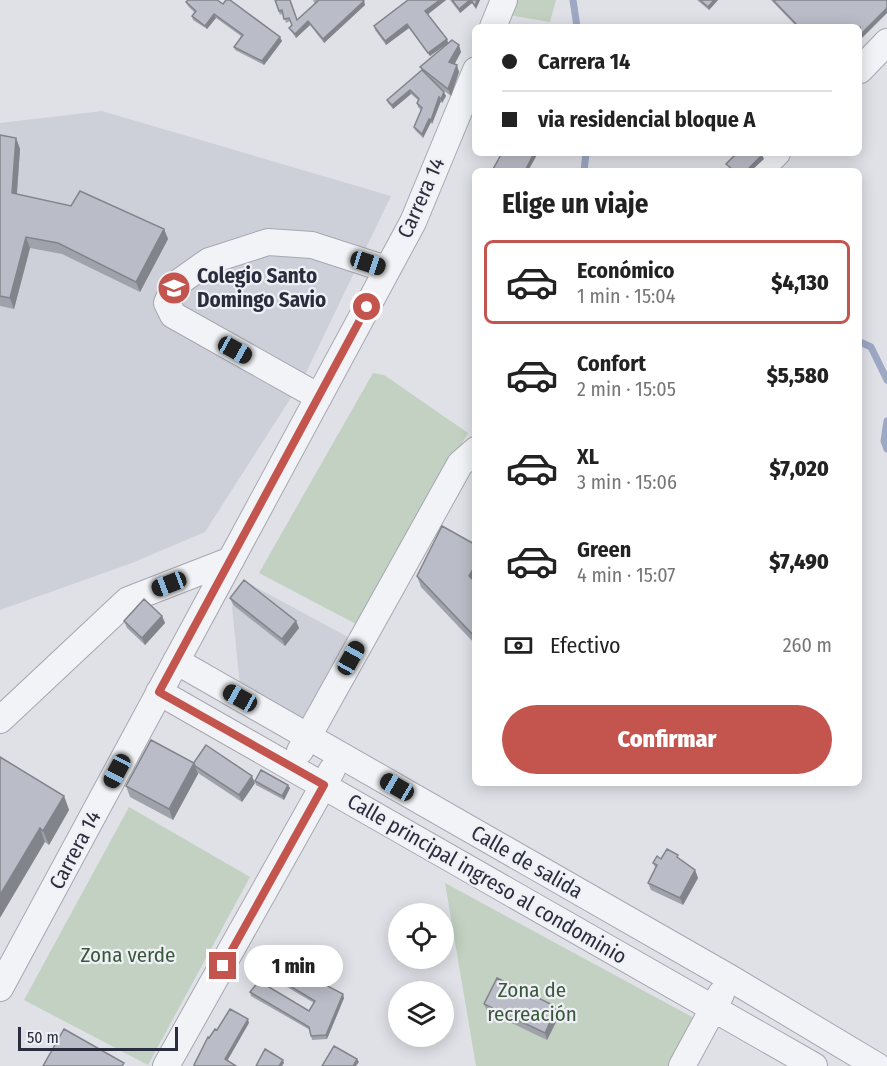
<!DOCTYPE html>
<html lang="es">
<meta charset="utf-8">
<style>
:root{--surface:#fff;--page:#f6f6f6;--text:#222;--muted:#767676;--line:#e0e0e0;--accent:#c3554e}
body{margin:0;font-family:"Fira Sans Condensed",sans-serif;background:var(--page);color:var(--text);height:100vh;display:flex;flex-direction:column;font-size:22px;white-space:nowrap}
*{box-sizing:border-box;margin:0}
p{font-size:20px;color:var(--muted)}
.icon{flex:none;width:33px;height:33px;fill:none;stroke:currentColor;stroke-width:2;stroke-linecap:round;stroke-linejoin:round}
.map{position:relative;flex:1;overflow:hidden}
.side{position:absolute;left:472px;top:168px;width:390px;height:618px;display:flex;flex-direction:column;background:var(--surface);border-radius:9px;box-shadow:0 3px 15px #0003}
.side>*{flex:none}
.banner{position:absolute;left:472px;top:24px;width:390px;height:132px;border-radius:9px;box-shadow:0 3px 15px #0003;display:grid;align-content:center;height:132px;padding:0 30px;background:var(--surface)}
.controls{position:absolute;left:388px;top:903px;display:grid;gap:12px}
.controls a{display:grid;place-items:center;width:66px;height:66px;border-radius:50%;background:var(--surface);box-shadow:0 3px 15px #0003;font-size:30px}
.scale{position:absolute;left:18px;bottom:15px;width:160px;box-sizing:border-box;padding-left:6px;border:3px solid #2a2d3d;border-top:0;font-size:16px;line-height:21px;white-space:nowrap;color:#2a2d3d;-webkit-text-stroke:4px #eff0f5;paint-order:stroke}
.end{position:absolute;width:27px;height:27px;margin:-14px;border:8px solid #c3554e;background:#fff;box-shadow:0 0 0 3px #fff}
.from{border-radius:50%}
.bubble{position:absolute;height:42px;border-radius:21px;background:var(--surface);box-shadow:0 3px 15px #0003;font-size:20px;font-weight:800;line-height:42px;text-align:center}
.car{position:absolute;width:18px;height:36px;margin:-18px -9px;border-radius:8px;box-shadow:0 0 4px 2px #0007;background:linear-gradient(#222 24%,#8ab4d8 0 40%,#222 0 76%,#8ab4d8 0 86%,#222 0)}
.banner b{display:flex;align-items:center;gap:21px;height:57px;font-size:22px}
.banner b+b{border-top:2px solid var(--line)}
.banner i{width:15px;height:15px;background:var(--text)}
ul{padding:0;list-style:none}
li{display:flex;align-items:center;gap:18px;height:84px;margin:0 12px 9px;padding:0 18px;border:3px solid transparent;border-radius:9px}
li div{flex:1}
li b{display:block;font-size:22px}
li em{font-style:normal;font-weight:800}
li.current{border-color:var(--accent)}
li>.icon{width:54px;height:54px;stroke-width:1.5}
h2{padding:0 30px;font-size:27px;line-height:72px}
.pay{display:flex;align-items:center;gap:15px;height:66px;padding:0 30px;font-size:22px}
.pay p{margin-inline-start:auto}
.primary-button{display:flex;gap:12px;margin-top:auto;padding:12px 30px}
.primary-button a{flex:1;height:69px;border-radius:36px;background:var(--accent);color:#fff;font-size:24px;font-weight:800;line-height:69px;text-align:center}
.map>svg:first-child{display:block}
.built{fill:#ced0d9}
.green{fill:#c2d1c1}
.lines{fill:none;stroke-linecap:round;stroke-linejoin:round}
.stream{stroke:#9da8c5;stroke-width:7}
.minor-casing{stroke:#a6a7b1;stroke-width:28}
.minor{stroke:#f2f3f6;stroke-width:26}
.wall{fill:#a0a2ab}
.shaded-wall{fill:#82848b}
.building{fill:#babcc7;stroke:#82848b;stroke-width:1.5}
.route{stroke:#c3554e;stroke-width:8}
.labels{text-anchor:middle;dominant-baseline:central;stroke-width:4.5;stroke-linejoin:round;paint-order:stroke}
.street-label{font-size:21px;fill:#2a2d3d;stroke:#eff0f5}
.poi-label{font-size:21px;font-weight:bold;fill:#2a2d3d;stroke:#eff0f5;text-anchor:start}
.park-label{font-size:21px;fill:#385839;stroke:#eff0f5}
</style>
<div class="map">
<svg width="887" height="1066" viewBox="0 0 887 1066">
<rect width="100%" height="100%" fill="#e0e1e7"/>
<path class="built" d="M 102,111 L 391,196 L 303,379 L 205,532 L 132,563 L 0,610 L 0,123 Z
M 250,584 L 348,637 L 303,726 L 241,696 L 232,607 Z"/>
<path class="green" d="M 518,0 L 556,0 L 550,22 L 509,15 Z
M 373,373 L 384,375 L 468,433 L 356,624 L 259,573 Z
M 129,807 L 250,877 L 148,1065 L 24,1000 Z
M 445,883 L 694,1018 L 668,1066 L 476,1066 Z"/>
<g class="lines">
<path class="stream" d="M 573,0 L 577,27
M 584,171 L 586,153
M 860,342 L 871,347 L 887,380
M 887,421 L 884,441 L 887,449"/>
<g class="minor-casing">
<path id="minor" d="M 493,27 L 504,0
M 860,70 L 887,42
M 759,171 L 777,153
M 319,397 L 173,315 L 167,303 L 175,285 L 209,261 L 268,242 L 312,245 L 386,269
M 176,661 L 730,978 L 877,1066
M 159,692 L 814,1066
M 0,720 L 128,600 L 231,560
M 300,751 L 460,464 L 476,450
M 0,988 L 413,222 L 476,70
M 166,1066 L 332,770
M 682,1066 L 721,994"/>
</g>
<use href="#minor" class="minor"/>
</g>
<path class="wall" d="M 275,0 L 297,20 L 315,4 L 313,0 L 363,0 L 365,5 L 324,43 L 310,25 L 296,38 L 291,31 L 289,28 L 292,25 L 290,21 L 286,23 L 283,13 L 280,15 Z
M 428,0 L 446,0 L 428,14 L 447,39 L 448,43 L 430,56 L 409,28 L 386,45 L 375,30 L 374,26 Z
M 450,0 L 480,0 L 476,9 L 472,3 L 460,13 Z
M 697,0 L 718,0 L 709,10 Z
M 771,0 L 887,0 L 860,27 L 797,27 Z
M 186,2 L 282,41 L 264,65 L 235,50 L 234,47 L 241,36 L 216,18 L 207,29 L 193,20 L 192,16 L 195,13 L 188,6 Z
M 461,52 L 454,64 L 459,72 L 451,96 L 438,86 L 446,96 L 442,103 L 441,101 L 432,124 L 431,122 L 423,138 L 415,130 L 414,127 L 421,110 L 418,107 L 417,103 L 418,100 L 411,94 L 393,109 L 388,103 L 387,100 L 422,70 L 420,67 Z
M 0,135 L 16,138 L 20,149 L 17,194 L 164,229 L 168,239 L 140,292 L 62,254 L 30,248 L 14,309 L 0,306 Z
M 476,545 L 475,583 L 476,645 L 421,587 L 417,576 Z
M 230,598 L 296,621 L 299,628 L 285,646 L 233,605 Z
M 162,616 L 165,623 L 145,645 L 127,628 L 124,621 Z
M 0,757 L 64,796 L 69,810 L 49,845 L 45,842 Z
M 194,763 L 255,783 L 242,802 L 198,773 L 198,774 L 173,820 L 130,797 L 126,786 Z
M 255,781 L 290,788 L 284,800 L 256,785 Z
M 661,859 L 680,860 L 695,870 L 698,878 L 683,905 L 651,890 L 648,883 L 656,869 L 653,863 Z
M 285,983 L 344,998 L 327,1039 L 312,1040 L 310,1030 L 251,996 L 250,992 L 309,1011 L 314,1003 L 287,987 Z
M 484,1004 L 557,1007 L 560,1014 L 547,1040 L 487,1011 Z"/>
<path class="shaded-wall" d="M 440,0 L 446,0 L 427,15 L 425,11 Z
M 471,0 L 472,3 L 460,13 L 459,9 Z
M 477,0 L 480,0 L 476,9 L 475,6 Z
M 714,0 L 718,0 L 709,10 L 708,7 Z
M 364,1 L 365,5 L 324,43 L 323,39 Z
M 887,8 L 887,13 L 860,40 L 860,35 Z
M 214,14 L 216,18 L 207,29 L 205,26 Z
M 308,21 L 310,25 L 296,38 L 295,34 Z
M 407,24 L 409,28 L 386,45 L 385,41 Z
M 280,37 L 282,41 L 264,65 L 262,61 Z
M 447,39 L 448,43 L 430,56 L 428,53 Z
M 459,45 L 461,52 L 452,69 L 449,62 Z
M 457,65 L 459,72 L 451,96 L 448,89 Z
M 410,90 L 411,94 L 393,109 L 392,105 Z
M 444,92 L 446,96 L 442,103 L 441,99 Z
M 439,97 L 441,101 L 432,124 L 431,120 Z
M 429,119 L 431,122 L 423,138 L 422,134 Z
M 16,138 L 20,149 L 16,204 L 12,193 Z
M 534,153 L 538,153 L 528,171 L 525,171 Z
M 762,155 L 764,159 L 751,171 L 746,171 Z
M 164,229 L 168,239 L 140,292 L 136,282 Z
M 26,237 L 30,248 L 14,309 L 10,298 Z
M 476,564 L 476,582 L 473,587 L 469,576 Z
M 162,616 L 165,623 L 145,645 L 142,638 Z
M 296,621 L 299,628 L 285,646 L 282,639 Z
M 194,763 L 198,774 L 173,820 L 169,809 Z
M 252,776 L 255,783 L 242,802 L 239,795 Z
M 288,785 L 290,788 L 284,800 L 282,796 Z
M 64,796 L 69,810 L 49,845 L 43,831 Z
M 40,828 L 45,842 L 0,918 L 0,895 Z
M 695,870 L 698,878 L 683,905 L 680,898 Z
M 343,994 L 344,998 L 327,1039 L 326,1035 Z
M 557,1007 L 560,1014 L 547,1040 L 545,1033 Z
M 248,1019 L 249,1023 L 226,1063 L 225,1059 Z
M 357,1059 L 359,1062 L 356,1066 L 353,1066 Z
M 283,1060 L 284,1063 L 282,1066 L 279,1066 Z"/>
<path class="building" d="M 188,0 L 217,0 L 223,4 L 226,0 L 230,0 L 280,37 L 262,61 L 234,47 L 243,35 L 214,14 L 205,26 L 192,16 L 196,11 L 186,2 Z
M 275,0 L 290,0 L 297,20 L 319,0 L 363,0 L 364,1 L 323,39 L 308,21 L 295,34 L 289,28 L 292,25 L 289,18 L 284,19 L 282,10 L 279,11 Z
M 408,0 L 440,0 L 425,11 L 447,39 L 428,53 L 407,24 L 385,41 L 374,26 Z
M 452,0 L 470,0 L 459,9 Z
M 471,0 L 477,0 L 475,6 Z
M 700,0 L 714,0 L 708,7 Z
M 773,0 L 887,0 L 887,8 L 860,35 L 860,27 L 799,27 Z
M 452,40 L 459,45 L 449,62 L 457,65 L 448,89 L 420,67 Z
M 422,70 L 444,92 L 441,99 L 439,97 L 431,120 L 429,119 L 422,134 L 414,127 L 422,108 L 417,103 L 419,99 L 410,90 L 392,105 L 387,100 Z
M 0,135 L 16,138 L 12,193 L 71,206 L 80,191 L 164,229 L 136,282 L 58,243 L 26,237 L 10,298 L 0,296 Z
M 502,153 L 534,153 L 525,171 L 492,171 Z
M 737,153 L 760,153 L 762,155 L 746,171 L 734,171 L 726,164 Z
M 442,526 L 476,545 L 476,564 L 469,576 L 476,583 L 476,638 L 417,576 Z
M 244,580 L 296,621 L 282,639 L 230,598 Z
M 144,599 L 162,616 L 142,638 L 124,621 Z
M 151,740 L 194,763 L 169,809 L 126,786 Z
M 206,745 L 252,776 L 239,795 L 195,766 L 194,763 L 193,764 Z
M 0,757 L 64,796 L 43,831 L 40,828 L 0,895 Z
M 261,770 L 288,785 L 282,796 L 255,781 Z
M 667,849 L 678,855 L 677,857 L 695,870 L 680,898 L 648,883 L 657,865 L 653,863 L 657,856 L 661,859 Z
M 293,968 L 343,994 L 326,1035 L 311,1036 L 309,1027 L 250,992 L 259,981 L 309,1011 L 315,1001 L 285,983 Z
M 497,978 L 557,1007 L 545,1033 L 484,1004 Z
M 230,1009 L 248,1019 L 225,1059 L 236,1066 L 196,1066 L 194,1065 L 208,1037 L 209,1038 L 215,1029 L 217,1030 Z
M 64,1029 L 124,1063 L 122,1066 L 43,1066 Z
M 334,1046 L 357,1059 L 353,1066 L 322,1066 Z
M 265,1049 L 283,1060 L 279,1066 L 256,1066 Z"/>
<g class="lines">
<path class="route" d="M 223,966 L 324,785 L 159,692 L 367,307"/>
</g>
<defs>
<g id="school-disc" transform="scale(1.725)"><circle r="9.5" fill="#c3554e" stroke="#eff0f5"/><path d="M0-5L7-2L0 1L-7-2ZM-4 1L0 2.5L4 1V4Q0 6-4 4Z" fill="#fff"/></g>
</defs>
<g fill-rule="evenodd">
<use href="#school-disc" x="174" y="288"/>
</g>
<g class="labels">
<g class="street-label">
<text transform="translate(421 198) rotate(-66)">Carrera 14</text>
<text transform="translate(75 850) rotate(-62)">Carrera 14</text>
<text transform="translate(527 862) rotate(30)">Calle de salida</text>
<text transform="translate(487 879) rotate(30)">Calle principal ingreso al condominio</text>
</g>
<g class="poi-label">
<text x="197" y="276">Colegio Santo<tspan x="197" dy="24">Domingo Savio</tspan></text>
</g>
<g class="park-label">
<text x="128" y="955">Zona verde</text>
<text x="532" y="990">Zona de<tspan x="532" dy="24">recreación</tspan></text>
</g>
</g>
</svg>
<div class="controls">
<a><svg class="icon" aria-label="locate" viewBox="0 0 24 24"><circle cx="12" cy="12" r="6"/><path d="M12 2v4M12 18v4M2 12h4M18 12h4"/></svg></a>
<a><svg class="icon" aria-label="layers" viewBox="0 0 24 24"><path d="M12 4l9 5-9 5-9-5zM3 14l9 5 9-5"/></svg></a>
</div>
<div class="scale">50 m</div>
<i class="end from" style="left:367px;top:307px"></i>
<i class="end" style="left:223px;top:966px"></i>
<div class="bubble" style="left:244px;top:945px;width:99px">1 min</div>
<i class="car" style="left:368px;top:263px;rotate:108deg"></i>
<i class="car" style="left:235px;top:350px;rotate:119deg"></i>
<i class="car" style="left:169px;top:584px;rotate:249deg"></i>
<i class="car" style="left:351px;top:658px;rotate:29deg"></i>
<i class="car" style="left:240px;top:698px;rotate:299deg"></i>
<i class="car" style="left:117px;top:771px;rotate:208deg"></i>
<i class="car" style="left:397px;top:787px;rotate:300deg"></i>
<div class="banner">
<b><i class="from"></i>Carrera 14</b>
<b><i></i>via residencial bloque A</b>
</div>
<section class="side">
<h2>Elige un viaje</h2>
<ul>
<li class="current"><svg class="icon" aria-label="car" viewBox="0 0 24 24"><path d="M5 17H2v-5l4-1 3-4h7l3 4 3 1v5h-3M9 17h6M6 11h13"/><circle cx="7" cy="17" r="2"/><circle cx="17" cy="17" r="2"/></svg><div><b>Económico</b><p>1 min · 15:04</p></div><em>$4,130</em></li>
<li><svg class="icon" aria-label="car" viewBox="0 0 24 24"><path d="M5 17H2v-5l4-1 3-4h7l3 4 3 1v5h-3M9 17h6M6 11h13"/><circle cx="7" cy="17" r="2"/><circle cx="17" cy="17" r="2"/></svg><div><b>Confort</b><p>2 min · 15:05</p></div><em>$5,580</em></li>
<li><svg class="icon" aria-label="car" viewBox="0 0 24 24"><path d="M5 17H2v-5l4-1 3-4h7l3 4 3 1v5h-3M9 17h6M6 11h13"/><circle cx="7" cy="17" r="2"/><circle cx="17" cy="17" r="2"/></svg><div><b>XL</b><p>3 min · 15:06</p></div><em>$7,020</em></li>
<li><svg class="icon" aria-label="car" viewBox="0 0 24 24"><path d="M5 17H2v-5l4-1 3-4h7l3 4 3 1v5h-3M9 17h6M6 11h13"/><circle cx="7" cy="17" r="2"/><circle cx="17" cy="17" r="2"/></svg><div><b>Green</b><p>4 min · 15:07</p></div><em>$7,490</em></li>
</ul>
<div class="pay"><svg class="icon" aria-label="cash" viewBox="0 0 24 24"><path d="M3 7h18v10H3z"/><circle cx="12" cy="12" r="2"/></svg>Efectivo<p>260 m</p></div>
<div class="primary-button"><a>Confirmar</a></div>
</section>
</div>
